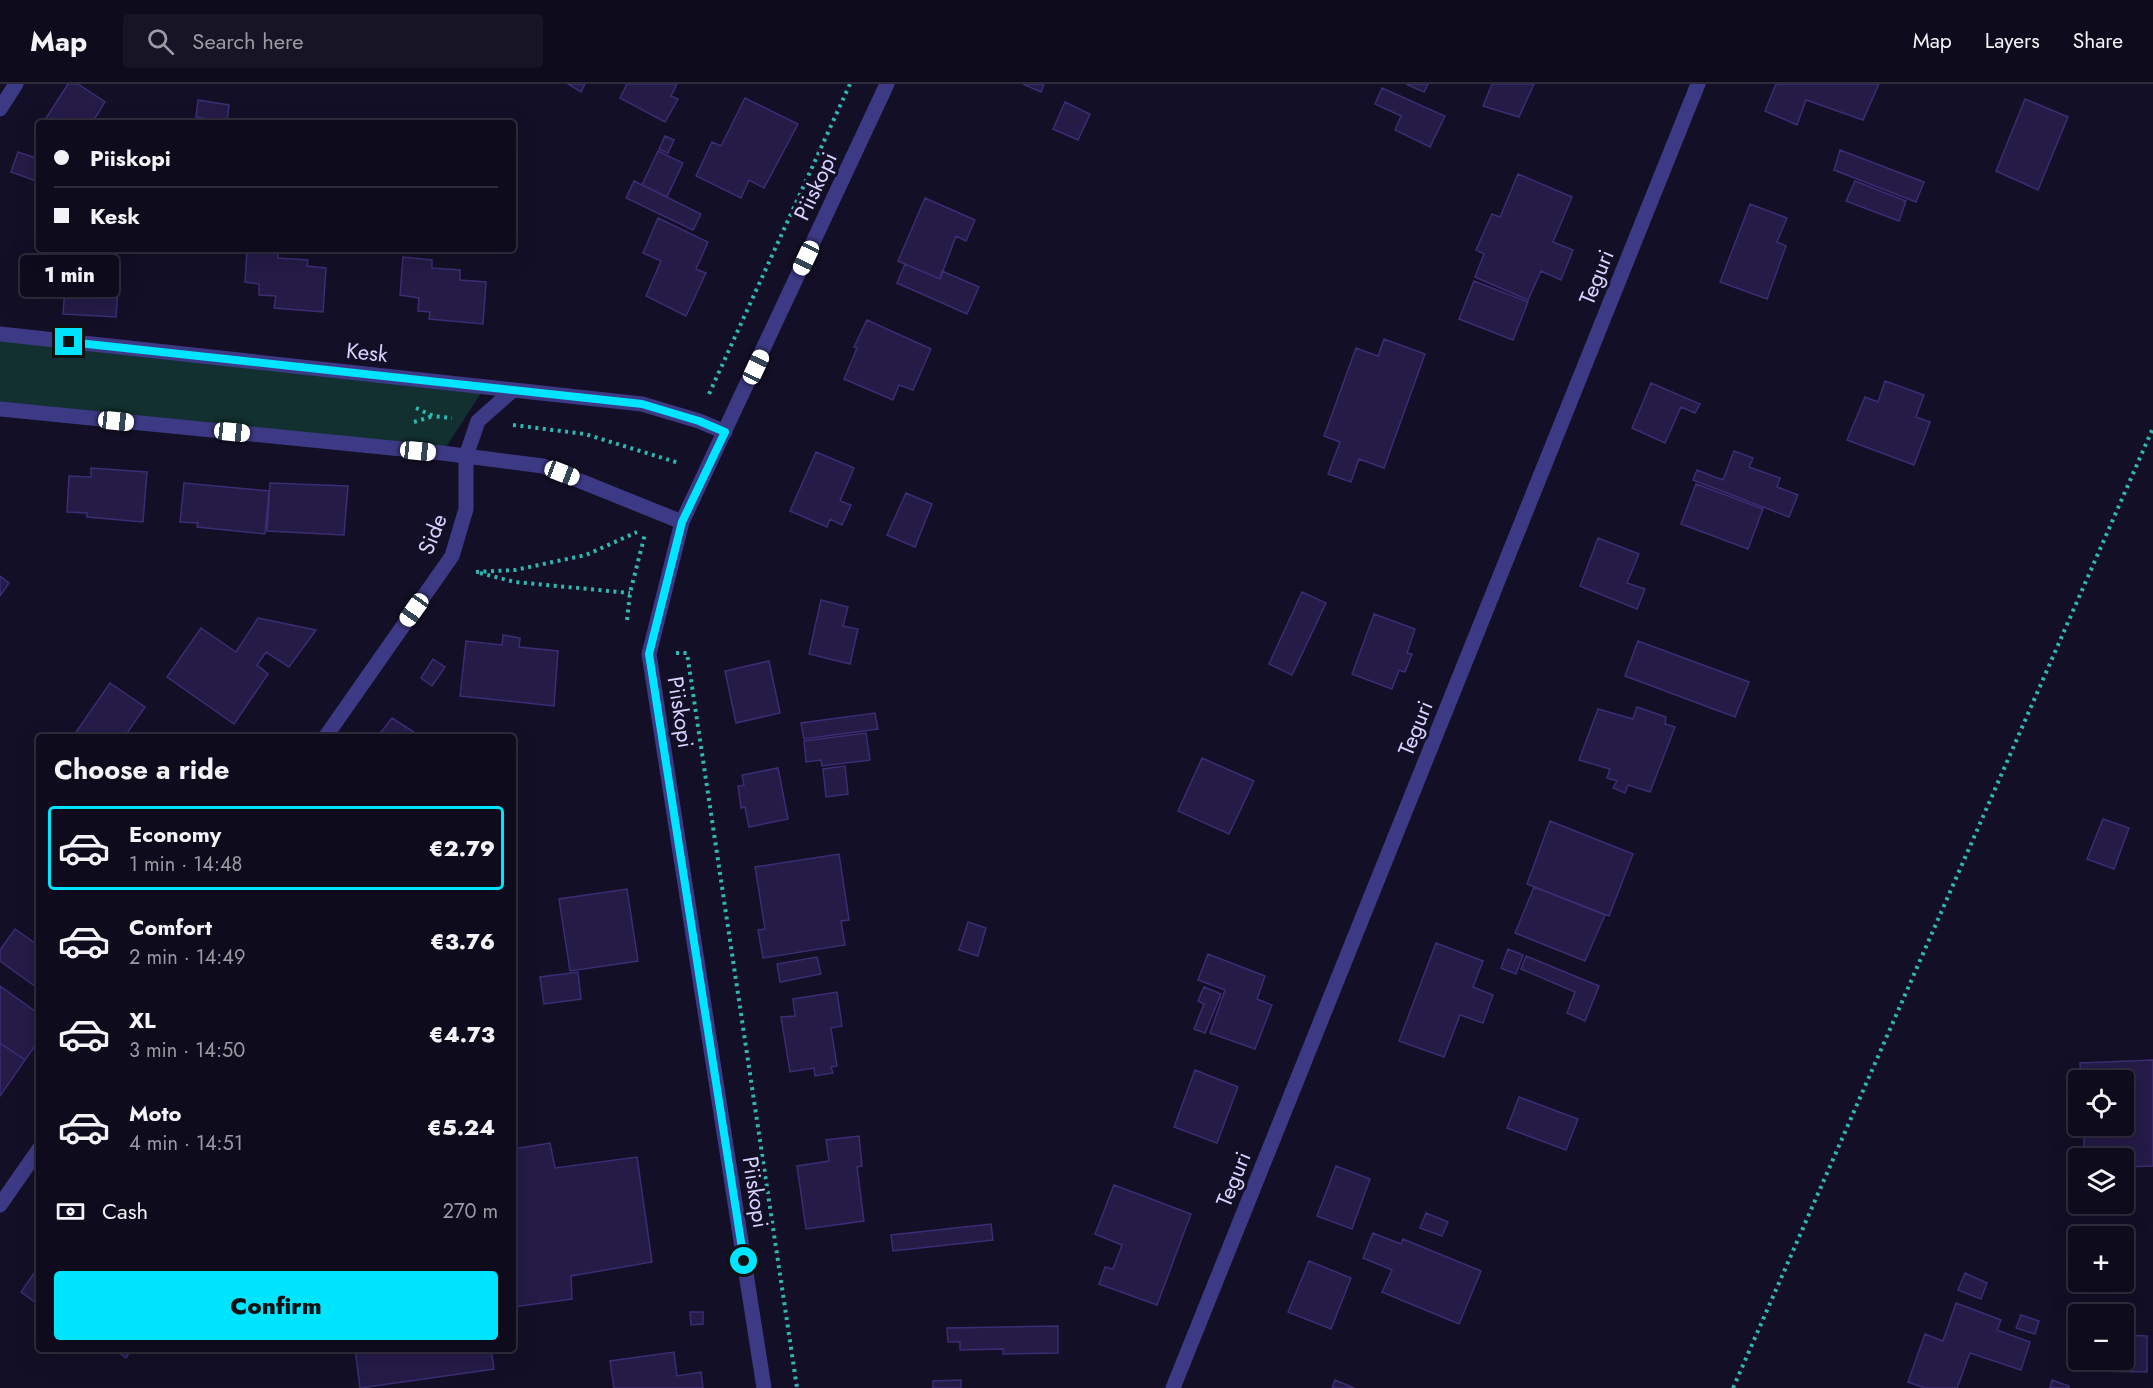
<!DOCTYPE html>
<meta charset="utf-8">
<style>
:root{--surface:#0e0b1c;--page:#171425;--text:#f1f3f6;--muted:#9b9ba3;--line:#2e2b3b;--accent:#00e5ff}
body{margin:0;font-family:Jost,sans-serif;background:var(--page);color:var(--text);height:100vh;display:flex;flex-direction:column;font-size:22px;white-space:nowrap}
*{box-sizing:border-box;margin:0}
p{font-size:20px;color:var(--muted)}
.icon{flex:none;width:33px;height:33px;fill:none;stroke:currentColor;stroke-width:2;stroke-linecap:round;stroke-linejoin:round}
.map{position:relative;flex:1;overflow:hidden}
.drawer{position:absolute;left:36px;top:650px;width:480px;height:618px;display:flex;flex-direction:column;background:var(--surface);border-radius:6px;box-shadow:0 6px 24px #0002,0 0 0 2px var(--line)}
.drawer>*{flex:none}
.banner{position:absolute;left:36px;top:36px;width:480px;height:132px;border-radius:6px;box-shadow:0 6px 24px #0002,0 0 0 2px var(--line);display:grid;align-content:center;height:132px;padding:0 18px;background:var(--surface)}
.fabs{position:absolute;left:2068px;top:986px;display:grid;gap:12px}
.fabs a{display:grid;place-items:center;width:66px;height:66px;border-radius:6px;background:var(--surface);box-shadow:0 6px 24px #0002,0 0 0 2px var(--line);font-size:30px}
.end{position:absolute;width:27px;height:27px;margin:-14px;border:8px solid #00e5ff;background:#111;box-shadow:0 0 0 3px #111}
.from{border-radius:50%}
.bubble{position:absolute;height:42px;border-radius:6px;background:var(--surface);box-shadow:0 6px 24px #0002,0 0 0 2px var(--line);font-size:20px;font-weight:800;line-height:42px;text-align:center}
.car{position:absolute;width:18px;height:36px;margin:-18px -9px;border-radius:8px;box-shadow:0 0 4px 2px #0007;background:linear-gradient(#fff 24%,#345 0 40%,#fff 0 76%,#345 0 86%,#fff 0)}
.banner b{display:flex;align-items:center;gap:21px;height:57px;font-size:22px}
.banner b+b{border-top:2px solid var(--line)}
.banner i{width:15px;height:15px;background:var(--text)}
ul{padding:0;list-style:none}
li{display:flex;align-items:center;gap:18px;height:84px;margin:0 12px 9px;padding:0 6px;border:3px solid transparent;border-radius:6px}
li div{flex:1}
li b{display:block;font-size:22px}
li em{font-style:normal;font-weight:800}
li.current{border-color:var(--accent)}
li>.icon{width:54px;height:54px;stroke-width:1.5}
h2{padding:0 18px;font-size:27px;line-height:72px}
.pay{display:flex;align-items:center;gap:15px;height:66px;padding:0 18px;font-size:22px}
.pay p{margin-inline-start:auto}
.cta{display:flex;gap:12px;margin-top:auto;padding:12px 18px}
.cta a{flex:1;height:69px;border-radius:6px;background:var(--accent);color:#111;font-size:24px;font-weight:800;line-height:69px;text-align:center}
header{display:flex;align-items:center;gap:36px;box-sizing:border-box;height:84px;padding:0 30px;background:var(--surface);border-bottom:2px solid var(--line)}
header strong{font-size:28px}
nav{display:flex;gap:33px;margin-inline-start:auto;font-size:21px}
.search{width:420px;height:54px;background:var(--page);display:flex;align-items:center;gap:15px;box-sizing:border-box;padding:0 21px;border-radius:6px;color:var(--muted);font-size:22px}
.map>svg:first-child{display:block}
.green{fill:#12302f}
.building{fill:#241b47;stroke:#3b2d73;stroke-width:1.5}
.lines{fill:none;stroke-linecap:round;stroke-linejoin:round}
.path{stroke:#2fb8b0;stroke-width:4;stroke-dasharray:3 4.5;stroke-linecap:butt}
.minor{stroke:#3d3a85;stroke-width:15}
.tertiary{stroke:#3d3a85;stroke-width:15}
.route{stroke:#00e5ff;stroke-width:8}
.labels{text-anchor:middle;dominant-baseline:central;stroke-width:6;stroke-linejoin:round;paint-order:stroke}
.street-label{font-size:22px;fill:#d9d4ff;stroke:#130f26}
</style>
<header>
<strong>Map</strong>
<div class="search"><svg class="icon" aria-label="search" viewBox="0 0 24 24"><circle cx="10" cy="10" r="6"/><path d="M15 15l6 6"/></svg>Search here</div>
<nav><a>Map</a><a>Layers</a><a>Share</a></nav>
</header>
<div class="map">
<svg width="2153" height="1304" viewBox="0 0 2153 1304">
<rect width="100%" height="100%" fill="#130f26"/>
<path class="green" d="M 0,250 L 485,303 L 442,369 L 0,325 Z"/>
<path class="building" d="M 68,0 L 78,0 L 105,18 L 92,39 L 43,39 Z
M 568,0 L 585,0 L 581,8 Z
M 627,0 L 677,0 L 671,12 L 678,15 L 665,38 L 620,14 Z
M 1023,0 L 1044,0 L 1041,8 Z
M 1406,0 L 1428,0 L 1424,8 Z
M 1492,0 L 1534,0 L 1519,33 L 1483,22 Z
M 1776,0 L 1879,0 L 1863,36 L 1806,16 L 1797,41 L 1765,27 Z
M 1382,4 L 1445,32 L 1430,63 L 1395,46 L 1401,32 L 1375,20 Z
M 745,14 L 798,40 L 764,104 L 749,96 L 741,114 L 696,92 L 712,58 L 721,62 Z
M 2025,15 L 2068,33 L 2038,106 L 1996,87 Z
M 198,16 L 229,21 L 227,38 L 196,33 Z
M 1065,18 L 1090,30 L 1078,56 L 1053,45 Z
M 665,52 L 674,56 L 668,69 L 659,65 Z
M 1840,66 L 1924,98 L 1916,118 L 1834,86 Z
M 658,67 L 683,79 L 667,113 L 642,101 Z
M 18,68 L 39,75 L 39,98 L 11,88 Z
M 1518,90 L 1572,113 L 1553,158 L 1573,166 L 1561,196 L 1541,187 L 1528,216 L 1475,193 L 1484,170 L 1476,166 L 1492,130 L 1500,133 Z
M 634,97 L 701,130 L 693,146 L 626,114 Z
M 1855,97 L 1906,117 L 1899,137 L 1846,117 Z
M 925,114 L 975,136 L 966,157 L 956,152 L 940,195 L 898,177 Z
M 1750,120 L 1787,134 L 1777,158 L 1786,162 L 1767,215 L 1720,198 Z
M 658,134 L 708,158 L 696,185 L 706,189 L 686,232 L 646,212 L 661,177 L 643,169 Z
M 247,165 L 278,165 L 278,174 L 308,176 L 307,182 L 326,184 L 323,228 L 274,224 L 276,212 L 259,211 L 259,200 L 245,198 Z
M 403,173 L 432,176 L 432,184 L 460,186 L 460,196 L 486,198 L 483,240 L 429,235 L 430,228 L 418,227 L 419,214 L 400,211 Z
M 905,180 L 940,195 L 942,187 L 979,203 L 967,230 L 897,199 Z
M 66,189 L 119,192 L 116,233 L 63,230 Z
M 1474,197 L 1528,218 L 1513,256 L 1459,235 Z
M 867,236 L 931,265 L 913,306 L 899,301 L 893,316 L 844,295 L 857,264 L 854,263 Z
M 1384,255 L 1425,270 L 1384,384 L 1359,375 L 1351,398 L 1328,390 L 1340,358 L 1324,352 L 1356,264 L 1378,272 Z
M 1885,297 L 1924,311 L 1916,333 L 1930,338 L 1914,381 L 1847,356 L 1865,313 L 1878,318 Z
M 1651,299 L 1700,320 L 1695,329 L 1681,323 L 1665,359 L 1632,344 Z
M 1734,367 L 1753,374 L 1749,383 L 1780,394 L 1777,403 L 1798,411 L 1789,433 L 1693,396 L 1697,386 L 1723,396 Z
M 816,368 L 854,384 L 840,417 L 851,421 L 842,441 L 830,435 L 827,443 L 790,427 Z
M 91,384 L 147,388 L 143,438 L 87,433 L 87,429 L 67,428 L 69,392 L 91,393 Z
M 184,399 L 269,407 L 265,450 L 197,443 L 198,439 L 180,438 Z
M 270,399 L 348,402 L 344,451 L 267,447 Z
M 1696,400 L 1763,425 L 1748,465 L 1681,440 Z
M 906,409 L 932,420 L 915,463 L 887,451 Z
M 1598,454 L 1639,470 L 1627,499 L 1645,505 L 1637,525 L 1580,502 Z
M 0,492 L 9,499 L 0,512 Z
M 1302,508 L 1326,519 L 1292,591 L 1269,580 Z
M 821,516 L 848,523 L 843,542 L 858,545 L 850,580 L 809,570 Z
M 1374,530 L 1415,545 L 1407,569 L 1412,570 L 1405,588 L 1399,586 L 1392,605 L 1352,590 Z
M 258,534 L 316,546 L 289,583 L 266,568 L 257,581 L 268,590 L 234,640 L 167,593 L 201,544 L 236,568 Z
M 503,551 L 520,554 L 519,563 L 558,567 L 554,622 L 460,612 L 466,557 L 502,561 Z
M 1638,557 L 1749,598 L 1735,633 L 1625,592 Z
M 433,575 L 445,583 L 432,602 L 421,594 Z
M 769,577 L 780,629 L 736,639 L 725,587 Z
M 110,599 L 145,623 L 125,652 L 76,652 L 74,651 Z
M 1637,623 L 1666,633 L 1665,640 L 1675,643 L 1650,708 L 1628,701 L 1625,709 L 1613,704 L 1617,697 L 1607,694 L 1610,685 L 1579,676 L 1598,625 L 1633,635 Z
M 875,629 L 878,645 L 804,655 L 801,639 Z
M 392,634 L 420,652 L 378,652 Z
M 866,649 L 870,676 L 822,682 L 821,676 L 806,678 L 804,657 Z
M 1202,674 L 1254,697 L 1229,750 L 1178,727 Z
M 845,682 L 848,710 L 826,713 L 823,685 Z
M 778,684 L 788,735 L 749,743 L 745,723 L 741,724 L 738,702 L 744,701 L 742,691 Z
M 2103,735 L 2129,744 L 2114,785 L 2087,775 Z
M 1550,737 L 1633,770 L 1609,832 L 1527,800 Z
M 839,770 L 849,836 L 841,837 L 845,861 L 763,874 L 758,846 L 765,845 L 755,783 Z
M 1534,803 L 1605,831 L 1585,877 L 1515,849 Z
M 627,805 L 638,877 L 570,887 L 559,815 Z
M 968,838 L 986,844 L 978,872 L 959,866 Z
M 15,845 L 35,859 L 39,853 L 39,905 L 0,877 L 0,866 Z
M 1436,859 L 1483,877 L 1473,903 L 1493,911 L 1483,939 L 1460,931 L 1444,973 L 1399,957 Z
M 1508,865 L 1523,871 L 1516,890 L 1501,884 Z
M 1208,870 L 1265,892 L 1257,915 L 1272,921 L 1255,965 L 1210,949 L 1225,906 L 1198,896 Z
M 1526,872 L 1599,902 L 1585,937 L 1567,929 L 1575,908 L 1521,885 Z
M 817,873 L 821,890 L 780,898 L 777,880 Z
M 578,888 L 581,915 L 544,920 L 540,893 Z
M 0,902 L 39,930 L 39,956 L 25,976 L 0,959 Z
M 1204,903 L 1221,910 L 1205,949 L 1194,945 L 1204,920 L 1198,917 Z
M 837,908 L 842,942 L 831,944 L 837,982 L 831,983 L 833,989 L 815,992 L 814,984 L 790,988 L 781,933 L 795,932 L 793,915 Z
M 0,959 L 25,976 L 0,1012 Z
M 2153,976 L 2153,1082 L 2124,1083 L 2124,1074 L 2085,1074 L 2083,1041 L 2124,1041 L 2124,996 L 2081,996 L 2080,979 Z
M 1195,986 L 1238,1003 L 1217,1059 L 1174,1043 Z
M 1519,1013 L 1578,1035 L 1566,1066 L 1507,1044 Z
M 859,1052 L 862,1082 L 857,1083 L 864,1137 L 806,1145 L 797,1082 L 829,1077 L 826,1056 Z
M 550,1059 L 555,1084 L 637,1073 L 652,1178 L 571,1192 L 572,1215 L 513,1223 L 513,1065 Z
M 1336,1082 L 1370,1095 L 1352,1145 L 1317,1132 Z
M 1114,1101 L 1191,1130 L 1157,1221 L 1099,1200 L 1105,1183 L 1113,1185 L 1122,1161 L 1095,1150 Z
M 1426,1129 L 1448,1138 L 1442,1152 L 1420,1144 Z
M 991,1140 L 993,1156 L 893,1167 L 891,1151 Z
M 1373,1149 L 1401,1160 L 1403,1155 L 1481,1187 L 1459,1240 L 1382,1208 L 1392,1186 L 1363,1174 Z
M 1309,1177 L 1351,1194 L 1331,1245 L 1288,1228 Z
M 39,1182 L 39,1221 L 21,1208 Z
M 1965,1189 L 1987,1199 L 1981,1215 L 1958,1206 Z
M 1956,1219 L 2001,1236 L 1997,1246 L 2030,1258 L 2021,1286 L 1970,1269 L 1957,1304 L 1925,1304 L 1908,1298 L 1925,1250 L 1943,1257 Z
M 690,1228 L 703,1228 L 703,1240 L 691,1241 Z
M 2021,1231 L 2039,1237 L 2035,1250 L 2016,1244 Z
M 1058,1242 L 1058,1269 L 1003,1270 L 1003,1265 L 960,1266 L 960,1258 L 948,1258 L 947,1244 Z
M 2124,1251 L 2147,1252 L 2147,1288 L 2092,1287 L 2092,1275 L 2124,1275 Z
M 113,1264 L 132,1264 L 126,1274 Z
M 355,1264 L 491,1264 L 494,1285 L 360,1304 Z
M 674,1268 L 677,1292 L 701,1288 L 703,1304 L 614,1304 L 610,1277 Z
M 961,1296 L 961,1304 L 933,1304 L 933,1297 Z
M 1335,1296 L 1354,1304 L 1332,1304 Z
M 2052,1296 L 2069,1302 L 2069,1304 L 2050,1304 Z"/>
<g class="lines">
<path class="path" d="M 709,310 L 850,0
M 416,324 L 433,332 L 452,334
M 414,338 L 433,332
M 513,341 L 585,350 L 679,379
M 476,488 L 515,486 L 586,471 L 637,448
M 480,489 L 515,498 L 630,509
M 627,536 L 630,509 L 645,450
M 676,569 L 687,569 L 797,1304
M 1733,1304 L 2153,344"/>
<path class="minor" d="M 0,25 L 16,0
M 0,250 L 642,320 L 699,337 L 725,348
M 0,325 L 442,369 L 543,382 L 682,438
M 326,652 L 452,472 L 466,425 L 466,372 L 478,337 L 513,306
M 0,1121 L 39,1065
M 764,1304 L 649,570 L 682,438 L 887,0"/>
<path class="tertiary" d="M 1173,1304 L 1698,0"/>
</g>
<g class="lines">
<path class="route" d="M 69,258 L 642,320 L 699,337 L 725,348 L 682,438 L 649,570 L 744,1177"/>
</g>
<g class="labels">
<g class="street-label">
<text transform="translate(815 102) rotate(-65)">Piiskopi</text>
<text transform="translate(1596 193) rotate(-68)">Teguri</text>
<text transform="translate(367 268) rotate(6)">Kesk</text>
<text transform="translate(432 450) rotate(-68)">Side</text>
<text transform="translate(681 628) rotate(81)">Piiskopi</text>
<text transform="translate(1415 644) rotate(-68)">Teguri</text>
<text transform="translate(1233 1095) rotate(-68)">Teguri</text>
<text transform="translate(756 1108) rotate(81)">Piiskopi</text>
</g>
</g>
</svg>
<div class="fabs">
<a><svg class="icon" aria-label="locate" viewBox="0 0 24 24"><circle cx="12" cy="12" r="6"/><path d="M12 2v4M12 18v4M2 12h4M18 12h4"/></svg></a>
<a><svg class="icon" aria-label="layers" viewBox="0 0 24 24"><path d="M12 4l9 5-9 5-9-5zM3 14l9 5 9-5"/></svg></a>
<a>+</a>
<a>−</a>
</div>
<i class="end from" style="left:744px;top:1177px"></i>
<i class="end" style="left:69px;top:258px"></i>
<div class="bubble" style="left:20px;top:171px;width:99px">1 min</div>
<i class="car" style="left:806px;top:174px;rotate:205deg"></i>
<i class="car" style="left:756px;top:283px;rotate:25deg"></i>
<i class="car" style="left:116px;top:337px;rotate:96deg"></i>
<i class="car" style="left:232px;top:348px;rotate:96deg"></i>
<i class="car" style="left:418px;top:367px;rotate:96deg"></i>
<i class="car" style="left:562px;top:389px;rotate:111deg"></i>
<i class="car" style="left:414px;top:526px;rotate:215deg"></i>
<div class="banner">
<b><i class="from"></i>Piiskopi</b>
<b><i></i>Kesk</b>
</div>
<section class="drawer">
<h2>Choose a ride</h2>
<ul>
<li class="current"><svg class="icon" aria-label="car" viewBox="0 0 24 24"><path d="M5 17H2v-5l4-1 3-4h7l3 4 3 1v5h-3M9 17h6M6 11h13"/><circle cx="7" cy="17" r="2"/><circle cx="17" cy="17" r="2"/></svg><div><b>Economy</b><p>1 min · 14:48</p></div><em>€2.79</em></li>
<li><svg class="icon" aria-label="car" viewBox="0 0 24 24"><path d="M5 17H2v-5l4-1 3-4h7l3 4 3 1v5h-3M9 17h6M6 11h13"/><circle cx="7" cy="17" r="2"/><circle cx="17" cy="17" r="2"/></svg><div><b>Comfort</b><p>2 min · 14:49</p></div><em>€3.76</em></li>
<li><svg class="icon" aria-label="car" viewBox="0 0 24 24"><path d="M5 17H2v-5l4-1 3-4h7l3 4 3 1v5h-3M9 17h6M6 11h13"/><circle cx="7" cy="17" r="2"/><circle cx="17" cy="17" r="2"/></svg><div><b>XL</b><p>3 min · 14:50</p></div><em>€4.73</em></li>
<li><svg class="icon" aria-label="car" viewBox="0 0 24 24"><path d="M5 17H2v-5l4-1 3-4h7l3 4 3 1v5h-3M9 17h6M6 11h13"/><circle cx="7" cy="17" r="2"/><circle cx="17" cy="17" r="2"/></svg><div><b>Moto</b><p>4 min · 14:51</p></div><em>€5.24</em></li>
</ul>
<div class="pay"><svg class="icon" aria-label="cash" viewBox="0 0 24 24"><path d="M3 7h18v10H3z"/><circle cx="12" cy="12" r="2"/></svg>Cash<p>270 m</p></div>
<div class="cta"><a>Confirm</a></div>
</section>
</div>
